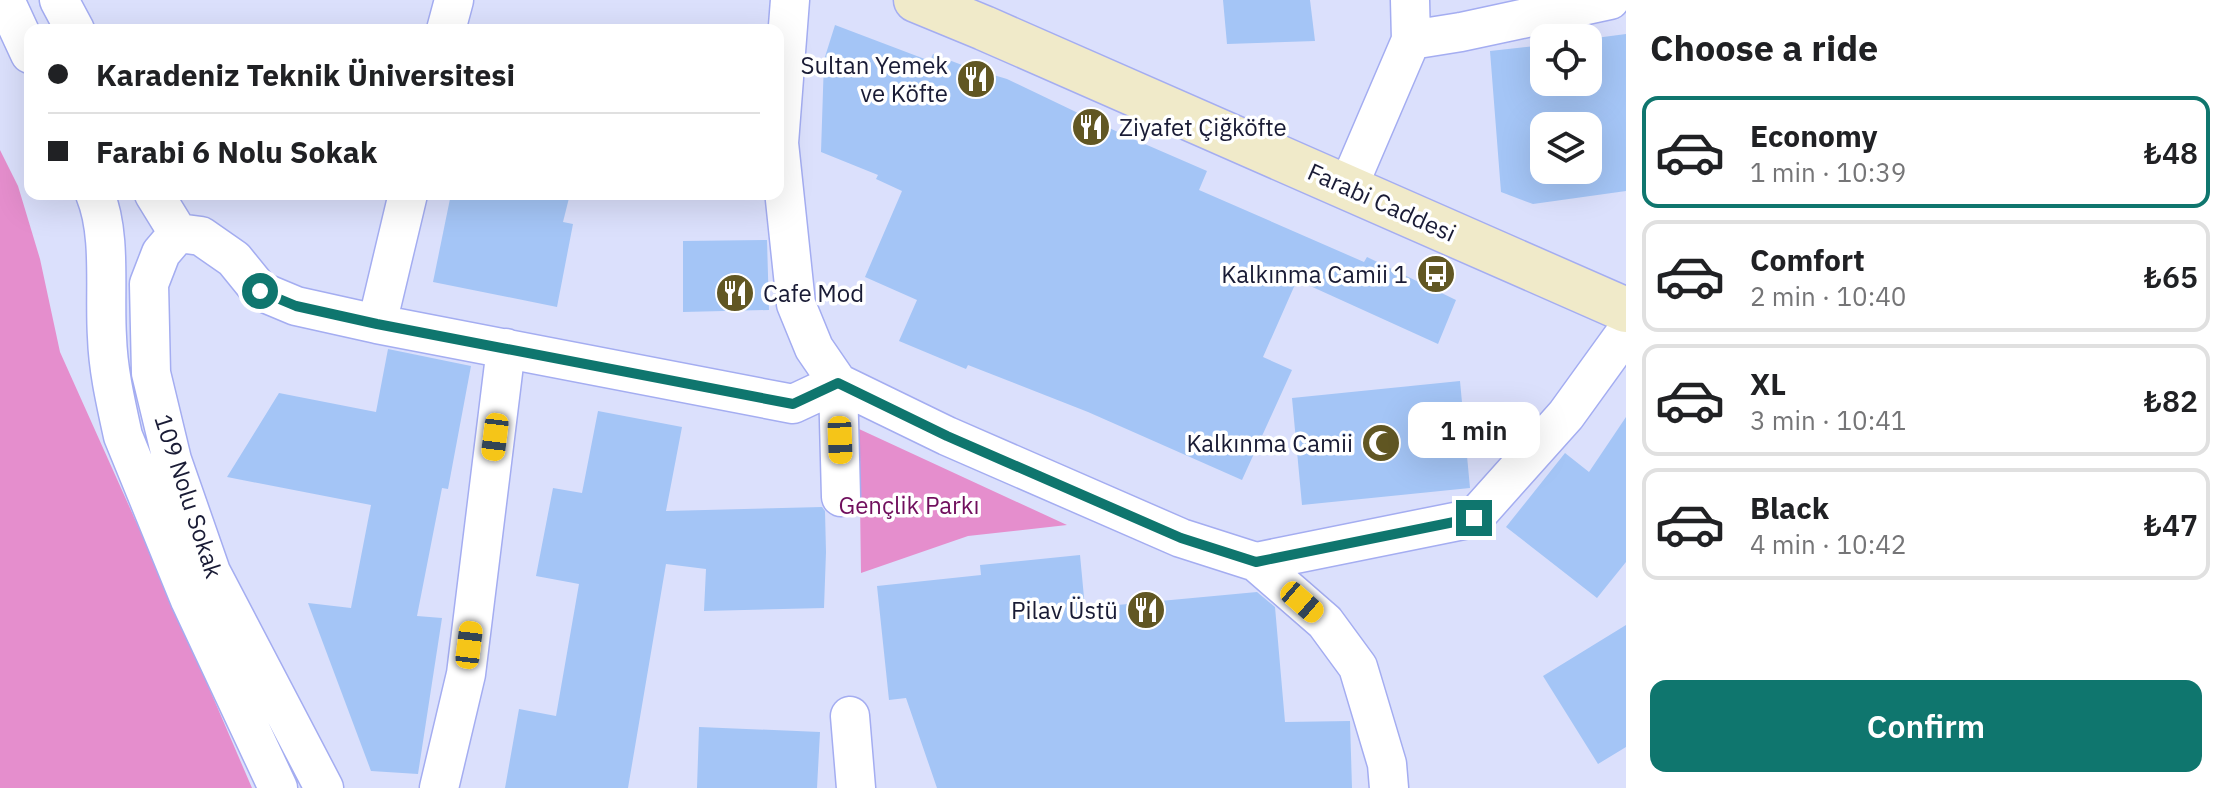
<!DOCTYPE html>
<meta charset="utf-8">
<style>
:root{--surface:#fff;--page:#f6f6f6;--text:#202124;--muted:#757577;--line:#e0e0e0;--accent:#0f766e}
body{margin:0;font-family:"IBM Plex Sans",sans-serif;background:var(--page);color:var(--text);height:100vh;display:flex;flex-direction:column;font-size:30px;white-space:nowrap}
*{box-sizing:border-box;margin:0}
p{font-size:26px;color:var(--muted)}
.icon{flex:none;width:44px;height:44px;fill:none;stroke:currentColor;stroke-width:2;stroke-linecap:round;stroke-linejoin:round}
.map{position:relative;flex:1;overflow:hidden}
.details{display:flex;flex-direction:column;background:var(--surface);width:600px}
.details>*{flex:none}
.hud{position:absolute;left:24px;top:24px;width:760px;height:176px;border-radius:16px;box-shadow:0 8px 32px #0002;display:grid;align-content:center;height:176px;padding:0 24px;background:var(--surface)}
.tools{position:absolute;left:1530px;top:24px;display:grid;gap:16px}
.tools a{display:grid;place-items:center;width:72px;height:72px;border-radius:16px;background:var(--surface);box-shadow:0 8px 32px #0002;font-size:40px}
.end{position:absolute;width:36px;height:36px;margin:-18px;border:10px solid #0f766e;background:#fff;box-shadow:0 0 0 4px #fff}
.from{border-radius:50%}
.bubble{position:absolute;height:56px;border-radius:16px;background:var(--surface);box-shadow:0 8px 32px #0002;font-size:26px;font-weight:600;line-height:56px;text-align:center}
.car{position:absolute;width:24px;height:48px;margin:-24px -12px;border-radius:10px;box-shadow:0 0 6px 2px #0007;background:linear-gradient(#f5c518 24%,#345 0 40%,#f5c518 0 76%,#345 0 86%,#f5c518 0)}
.hud b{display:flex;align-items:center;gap:28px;height:76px;font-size:30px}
.hud b+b{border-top:2px solid var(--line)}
.hud i{width:20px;height:20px;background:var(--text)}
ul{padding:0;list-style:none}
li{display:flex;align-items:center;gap:24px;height:112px;margin:0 16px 12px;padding:0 8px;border:4px solid var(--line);border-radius:16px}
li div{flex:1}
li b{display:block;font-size:30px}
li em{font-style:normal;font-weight:600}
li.current{border-color:var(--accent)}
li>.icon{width:72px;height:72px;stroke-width:1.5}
h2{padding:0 24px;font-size:36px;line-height:96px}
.cta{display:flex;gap:16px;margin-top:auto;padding:16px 24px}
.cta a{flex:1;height:92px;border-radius:16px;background:var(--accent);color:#fff;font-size:32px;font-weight:600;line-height:92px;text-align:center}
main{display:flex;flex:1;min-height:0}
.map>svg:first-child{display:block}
.green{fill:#e58ecd}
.building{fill:#a4c5f6;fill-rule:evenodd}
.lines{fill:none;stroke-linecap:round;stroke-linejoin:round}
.street-casing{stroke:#a4adf1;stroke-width:41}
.secondary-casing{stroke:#a4adf1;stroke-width:47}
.street{stroke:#fff;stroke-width:38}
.secondary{stroke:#f0eac9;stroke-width:44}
.route{stroke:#0f766e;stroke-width:10}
.labels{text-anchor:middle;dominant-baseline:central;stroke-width:7;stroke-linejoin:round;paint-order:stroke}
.poi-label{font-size:24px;fill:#191b35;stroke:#fff;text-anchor:end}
.street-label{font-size:24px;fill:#191b35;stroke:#fff}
.park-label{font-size:24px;fill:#700f5d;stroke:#fff}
</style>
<main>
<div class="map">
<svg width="1626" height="788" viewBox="0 0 1626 788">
<rect width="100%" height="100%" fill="#dbe0fc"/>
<path class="green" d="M 0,150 L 18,186 L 40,259 L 60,352 L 173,604 L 252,788 L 0,788 Z
M 859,429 L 1067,525 L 968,536 L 861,573 Z"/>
<path class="building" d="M 1223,0 L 1310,0 L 1315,41 L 1227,44 Z
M 835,25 L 930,61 L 933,54 L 970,68 L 1007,79 L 1124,135 L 1207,171 L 1199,190 L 1364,262 L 1367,257 L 1456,300 L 1438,344 L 1297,280 L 1263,357 L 1292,370 L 1242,480 L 1088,412 L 968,365 L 966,369 L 899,341 L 917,300 L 865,277 L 902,191 L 876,179 L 878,175 L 821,152 L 824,60 Z
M 1626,34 L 1626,191 L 1533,204 L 1501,192 L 1490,51 L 1544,45 L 1544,82 L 1588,82 L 1588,39 ZM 1544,126 L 1588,126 L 1588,170 L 1544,170 Z
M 451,194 L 570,194 L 563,222 L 573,224 L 557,307 L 433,282 Z
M 767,240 L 769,310 L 683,312 L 683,241 Z
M 388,349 L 471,366 L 448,489 L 442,488 L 417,616 L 442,618 L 418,774 L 371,771 L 308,603 L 351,608 L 371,505 L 227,477 L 279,393 L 376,412 Z
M 1460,381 L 1470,488 L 1302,505 L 1292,398 Z
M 598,411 L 682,427 L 666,511 L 822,507 L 825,511 L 826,552 L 824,608 L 704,611 L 706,569 L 666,564 L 628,788 L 505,788 L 519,709 L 556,716 L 579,584 L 536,576 L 553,488 L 582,493 Z
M 1626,417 L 1626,562 L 1597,598 L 1506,527 L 1565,453 L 1589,472 Z
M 1080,555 L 1085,608 L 1257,592 L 1275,607 L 1285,722 L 1350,721 L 1352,788 L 937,788 L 906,698 L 889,700 L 877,586 L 981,575 L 980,565 Z
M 1626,625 L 1626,747 L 1598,764 L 1543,676 Z
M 699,727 L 820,732 L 817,788 L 697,788 Z"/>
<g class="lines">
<g class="street-casing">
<path id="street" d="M 5,0 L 30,54
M 59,0 L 75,30
M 790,0 L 779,143 L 796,304 L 814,348 L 838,383 L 841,497
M 446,30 L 454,0
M 1411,40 L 1461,32 L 1610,0
M 1348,187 L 1411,40 L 1410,0
M 95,194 C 112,235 104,293 107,337 C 108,370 116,404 123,436 L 190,600 L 278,788
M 154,194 L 178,233 L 161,253 L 149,284 L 151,373 L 172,460 L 211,572 L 324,788
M 178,233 L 201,236 L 234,259 L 260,291 L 296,306 L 377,324 L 793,404 L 838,383 L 947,436 L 1181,538 L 1256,562 L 1325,622 L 1358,667 L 1387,764 L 1389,788
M 377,324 L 408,194
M 1256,562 L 1474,518 L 1566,415 L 1626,332
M 850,716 L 856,788
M 439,788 L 466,674 L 506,348"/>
</g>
<g class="secondary-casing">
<path id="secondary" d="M 916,0 L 984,28 L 1626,310"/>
</g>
<use href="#street" class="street"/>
<use href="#secondary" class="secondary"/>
</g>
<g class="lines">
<path class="route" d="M 260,291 L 296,306 L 377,324 L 793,404 L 838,383 L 947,436 L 1181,538 L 1256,562 L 1474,518"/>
</g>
<defs>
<g id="restaurant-disc" transform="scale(2)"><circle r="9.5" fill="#615723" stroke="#fff"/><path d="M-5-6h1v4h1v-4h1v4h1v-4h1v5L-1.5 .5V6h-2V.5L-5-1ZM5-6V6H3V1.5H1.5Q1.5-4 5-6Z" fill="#fff"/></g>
<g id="bus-disc" transform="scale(2)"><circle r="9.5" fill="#615723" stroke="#fff"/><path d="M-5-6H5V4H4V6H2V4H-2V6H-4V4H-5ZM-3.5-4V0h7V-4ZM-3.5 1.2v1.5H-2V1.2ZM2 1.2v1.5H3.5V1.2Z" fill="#fff"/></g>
<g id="mosque-disc" transform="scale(2)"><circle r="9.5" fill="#615723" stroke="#fff"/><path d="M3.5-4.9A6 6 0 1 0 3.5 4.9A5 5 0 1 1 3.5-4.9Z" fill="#fff"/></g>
</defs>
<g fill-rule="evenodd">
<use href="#restaurant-disc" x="976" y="79"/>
<use href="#restaurant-disc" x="1091" y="127"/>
<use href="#bus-disc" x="1436" y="274"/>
<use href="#restaurant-disc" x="735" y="293"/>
<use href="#mosque-disc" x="1381" y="443"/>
<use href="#restaurant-disc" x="1146" y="610"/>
</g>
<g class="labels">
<g class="poi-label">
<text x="948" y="65">Sultan Yemek<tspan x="948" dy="28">ve Köfte</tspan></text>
<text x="1119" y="127" text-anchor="start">Ziyafet Çiğköfte</text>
<text x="1408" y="274">Kalkınma Camii 1</text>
<text x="763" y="293" text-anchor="start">Cafe Mod</text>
<text x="1353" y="443">Kalkınma Camii</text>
<text x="1118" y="610">Pilav Üstü</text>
</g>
<g class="street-label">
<text transform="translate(1382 202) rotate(24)">Farabi Caddesi</text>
<text transform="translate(189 496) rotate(72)">109 Nolu Sokak</text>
</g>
<g class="park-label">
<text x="909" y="505">Gençlik Parkı</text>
</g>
</g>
</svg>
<div class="tools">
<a><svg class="icon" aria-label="locate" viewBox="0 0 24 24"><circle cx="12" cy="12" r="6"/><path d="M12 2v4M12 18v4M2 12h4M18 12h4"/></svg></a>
<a><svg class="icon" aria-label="layers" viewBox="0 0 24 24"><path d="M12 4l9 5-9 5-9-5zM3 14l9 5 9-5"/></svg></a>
</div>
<i class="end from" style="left:260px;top:291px"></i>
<i class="end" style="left:1474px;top:518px"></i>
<div class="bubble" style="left:1408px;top:402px;width:132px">1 min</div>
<i class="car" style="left:495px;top:437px;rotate:187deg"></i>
<i class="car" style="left:840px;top:440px;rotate:178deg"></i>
<i class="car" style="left:1302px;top:602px;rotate:131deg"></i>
<i class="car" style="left:469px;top:645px;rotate:7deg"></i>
<div class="hud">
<b><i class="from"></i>Karadeniz Teknik Üniversitesi</b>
<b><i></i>Farabi 6 Nolu Sokak</b>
</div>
</div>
<section class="details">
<h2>Choose a ride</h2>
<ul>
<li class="current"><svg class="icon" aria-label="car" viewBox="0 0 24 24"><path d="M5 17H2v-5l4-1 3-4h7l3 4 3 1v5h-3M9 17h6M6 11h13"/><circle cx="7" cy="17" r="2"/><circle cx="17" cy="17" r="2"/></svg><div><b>Economy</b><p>1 min · 10:39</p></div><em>₺48</em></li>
<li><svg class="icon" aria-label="car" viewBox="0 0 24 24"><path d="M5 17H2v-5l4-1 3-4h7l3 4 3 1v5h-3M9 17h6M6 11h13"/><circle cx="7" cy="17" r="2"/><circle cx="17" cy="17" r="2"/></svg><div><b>Comfort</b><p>2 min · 10:40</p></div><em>₺65</em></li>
<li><svg class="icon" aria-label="car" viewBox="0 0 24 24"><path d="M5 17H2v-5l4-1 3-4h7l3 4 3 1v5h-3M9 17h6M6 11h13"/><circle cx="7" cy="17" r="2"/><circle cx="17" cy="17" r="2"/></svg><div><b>XL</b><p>3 min · 10:41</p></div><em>₺82</em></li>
<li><svg class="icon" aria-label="car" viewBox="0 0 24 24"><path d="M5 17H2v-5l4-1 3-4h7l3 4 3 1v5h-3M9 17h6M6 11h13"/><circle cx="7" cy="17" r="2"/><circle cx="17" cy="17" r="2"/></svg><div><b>Black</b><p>4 min · 10:42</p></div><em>₺47</em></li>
</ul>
<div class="cta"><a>Confirm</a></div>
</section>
</main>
